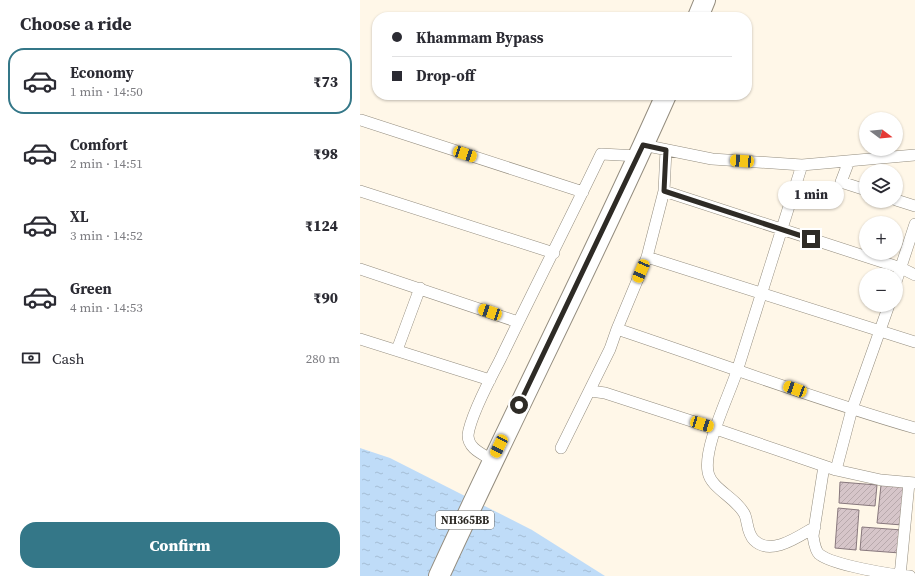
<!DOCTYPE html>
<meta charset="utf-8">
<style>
:root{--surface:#fff;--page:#f2f2f3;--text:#2b2b33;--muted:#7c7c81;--line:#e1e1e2;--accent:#347788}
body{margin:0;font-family:"Source Serif 4",serif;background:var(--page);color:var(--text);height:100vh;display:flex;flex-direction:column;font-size:15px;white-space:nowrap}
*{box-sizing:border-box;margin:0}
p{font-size:13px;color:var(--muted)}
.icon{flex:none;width:22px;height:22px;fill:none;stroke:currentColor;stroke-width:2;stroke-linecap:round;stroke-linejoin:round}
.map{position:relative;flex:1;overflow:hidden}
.panel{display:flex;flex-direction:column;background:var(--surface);width:360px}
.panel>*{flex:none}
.top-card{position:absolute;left:12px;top:12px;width:380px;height:88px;border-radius:16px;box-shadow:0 1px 3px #0004;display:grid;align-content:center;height:88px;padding:0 20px;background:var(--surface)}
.needle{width:26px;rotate:106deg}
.fabs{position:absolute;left:499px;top:112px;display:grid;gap:8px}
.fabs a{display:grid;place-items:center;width:44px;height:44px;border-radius:50%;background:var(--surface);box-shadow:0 1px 3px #0004;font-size:20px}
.end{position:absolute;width:18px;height:18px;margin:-9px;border:5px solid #2e2b26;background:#fff;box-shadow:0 0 0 2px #fff}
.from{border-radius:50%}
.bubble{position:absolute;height:28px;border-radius:14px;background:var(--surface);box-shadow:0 1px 3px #0004;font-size:13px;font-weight:800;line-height:28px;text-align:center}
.car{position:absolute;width:12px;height:24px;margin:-12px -6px;border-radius:5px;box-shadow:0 0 3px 1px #0007;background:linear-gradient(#f5c518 24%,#345 0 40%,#f5c518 0 76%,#345 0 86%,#f5c518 0)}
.top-card b{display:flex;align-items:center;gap:14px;height:38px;font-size:15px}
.top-card b+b{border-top:1px solid var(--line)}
.top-card i{width:10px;height:10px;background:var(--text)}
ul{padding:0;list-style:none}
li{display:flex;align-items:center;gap:12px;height:66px;margin:0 8px 6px;padding:0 12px;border:2px solid transparent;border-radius:16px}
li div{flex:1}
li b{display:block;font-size:15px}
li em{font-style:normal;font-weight:800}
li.selected{border-color:var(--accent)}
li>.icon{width:36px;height:36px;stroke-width:1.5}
h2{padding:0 20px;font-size:18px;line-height:48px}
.pay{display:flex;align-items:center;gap:10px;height:44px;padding:0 20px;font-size:15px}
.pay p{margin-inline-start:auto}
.button{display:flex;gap:8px;margin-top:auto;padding:8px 20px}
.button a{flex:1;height:46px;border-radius:16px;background:var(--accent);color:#fff;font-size:16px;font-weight:800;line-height:46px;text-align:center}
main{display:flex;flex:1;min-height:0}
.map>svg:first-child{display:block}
.water{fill:url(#water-ripples)}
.building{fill:url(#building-hatch);stroke:#88787d}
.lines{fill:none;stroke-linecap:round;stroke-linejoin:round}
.street-casing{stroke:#948d7f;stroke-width:12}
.highway-casing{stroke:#948d7f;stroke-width:22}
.street{stroke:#fff;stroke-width:11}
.highway{stroke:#fff;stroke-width:20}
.route{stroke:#2e2b26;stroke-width:5}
.labels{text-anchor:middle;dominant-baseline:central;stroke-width:3;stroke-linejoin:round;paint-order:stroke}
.shield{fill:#fff;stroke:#6d6b67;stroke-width:1}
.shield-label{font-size:11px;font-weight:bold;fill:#2e2b26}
</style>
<main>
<section class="panel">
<h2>Choose a ride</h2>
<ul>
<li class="selected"><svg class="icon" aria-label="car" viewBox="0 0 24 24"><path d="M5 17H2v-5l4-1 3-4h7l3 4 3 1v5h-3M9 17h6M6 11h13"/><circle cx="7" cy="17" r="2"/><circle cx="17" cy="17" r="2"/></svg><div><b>Economy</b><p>1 min · 14:50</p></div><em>₹73</em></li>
<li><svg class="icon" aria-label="car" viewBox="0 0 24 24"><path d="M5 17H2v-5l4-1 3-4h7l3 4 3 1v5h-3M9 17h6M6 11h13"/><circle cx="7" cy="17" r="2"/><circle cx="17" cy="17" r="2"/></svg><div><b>Comfort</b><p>2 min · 14:51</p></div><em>₹98</em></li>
<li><svg class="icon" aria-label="car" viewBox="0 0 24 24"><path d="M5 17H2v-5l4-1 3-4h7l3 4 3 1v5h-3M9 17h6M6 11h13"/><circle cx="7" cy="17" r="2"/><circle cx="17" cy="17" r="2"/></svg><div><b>XL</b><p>3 min · 14:52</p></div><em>₹124</em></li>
<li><svg class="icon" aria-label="car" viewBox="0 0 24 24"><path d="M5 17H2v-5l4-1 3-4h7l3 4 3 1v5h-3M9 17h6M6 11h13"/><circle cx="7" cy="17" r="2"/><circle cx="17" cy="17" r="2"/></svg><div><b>Green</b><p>4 min · 14:53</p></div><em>₹90</em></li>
</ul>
<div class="pay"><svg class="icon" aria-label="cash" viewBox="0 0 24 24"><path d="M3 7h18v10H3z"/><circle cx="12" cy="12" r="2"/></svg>Cash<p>280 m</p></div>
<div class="button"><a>Confirm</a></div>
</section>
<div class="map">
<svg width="555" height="576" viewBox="0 0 555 576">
<defs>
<pattern id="water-ripples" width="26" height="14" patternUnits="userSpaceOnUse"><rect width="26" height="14" fill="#bfdcf8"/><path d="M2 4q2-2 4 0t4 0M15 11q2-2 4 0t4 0" fill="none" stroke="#a4bdd4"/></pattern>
<pattern id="building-hatch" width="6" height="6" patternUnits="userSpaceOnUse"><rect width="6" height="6" fill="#d6c5c9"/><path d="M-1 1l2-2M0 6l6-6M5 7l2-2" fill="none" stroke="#b8a9ac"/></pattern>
</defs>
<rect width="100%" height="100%" fill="#fff7e8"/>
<path class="water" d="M 0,448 L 30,458 L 172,530 L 245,576 L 0,576 Z"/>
<path class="building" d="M 480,482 L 517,485 L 515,506 L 479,503 Z
M 521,485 L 546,487 L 542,525 L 517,523 Z
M 478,508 L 499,510 L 496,550 L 475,548 Z
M 502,527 L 542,530 L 540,553 L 500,550 Z"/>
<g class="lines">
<g class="street-casing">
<path id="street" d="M 1,120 L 223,192
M 283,145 L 352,159 L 442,165 L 555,155
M 489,161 L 481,182 L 506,190
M 442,165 C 420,233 400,300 378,368 C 370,394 343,447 348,472 C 351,489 377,498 385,515 C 388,523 387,533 394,540 C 411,557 439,536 455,527
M 0,191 L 194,253
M 304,191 L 541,268 L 555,275
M 536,200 L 555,206
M 287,257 L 555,342
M 0,269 L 158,322
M 536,282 L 555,224
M 257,329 C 356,362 454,399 555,428
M 0,339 L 130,380
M 37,350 L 60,288
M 231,391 L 245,393 L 356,429 L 476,470 L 521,480 L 555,483
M 201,448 L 250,349 L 257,329 L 287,257 L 304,191 L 306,150
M 132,460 C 123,454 108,449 108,435 C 110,418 131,377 140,360 C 173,291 208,223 241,154 L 279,156
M 464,466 L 453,536 C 454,542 455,550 459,554 C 472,565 532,575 550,576
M 476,470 L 492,409 L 529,305
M 540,576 L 549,483"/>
</g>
<g class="highway-casing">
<path id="highway" d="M 338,17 L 345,0
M 79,576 C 153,415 234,257 306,95"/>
</g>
<use href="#street" class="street"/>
<use href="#highway" class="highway"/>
</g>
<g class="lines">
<path class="route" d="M 159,405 L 283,145 L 306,150 L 304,191 L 451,239"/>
</g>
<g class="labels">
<rect class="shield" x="76" y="511" width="58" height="18" rx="3"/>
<g class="shield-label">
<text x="105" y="520">NH365BB</text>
</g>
</g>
</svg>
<div class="fabs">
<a><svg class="needle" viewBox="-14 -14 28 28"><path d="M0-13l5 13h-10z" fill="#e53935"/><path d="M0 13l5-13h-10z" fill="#7c7c81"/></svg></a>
<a><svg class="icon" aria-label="layers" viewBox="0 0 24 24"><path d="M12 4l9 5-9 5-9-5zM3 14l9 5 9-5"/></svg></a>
<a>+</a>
<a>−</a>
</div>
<i class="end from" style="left:159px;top:405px"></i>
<i class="end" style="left:451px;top:239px"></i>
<div class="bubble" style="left:418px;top:181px;width:66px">1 min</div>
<i class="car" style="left:105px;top:154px;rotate:108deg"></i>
<i class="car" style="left:382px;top:161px;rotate:274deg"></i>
<i class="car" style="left:281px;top:271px;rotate:203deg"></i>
<i class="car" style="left:130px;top:312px;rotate:289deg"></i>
<i class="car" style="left:435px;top:389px;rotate:290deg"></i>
<i class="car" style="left:342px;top:424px;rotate:107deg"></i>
<i class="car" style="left:139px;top:446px;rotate:206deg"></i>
<div class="top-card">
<b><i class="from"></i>Khammam Bypass</b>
<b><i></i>Drop-off</b>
</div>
</div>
</main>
